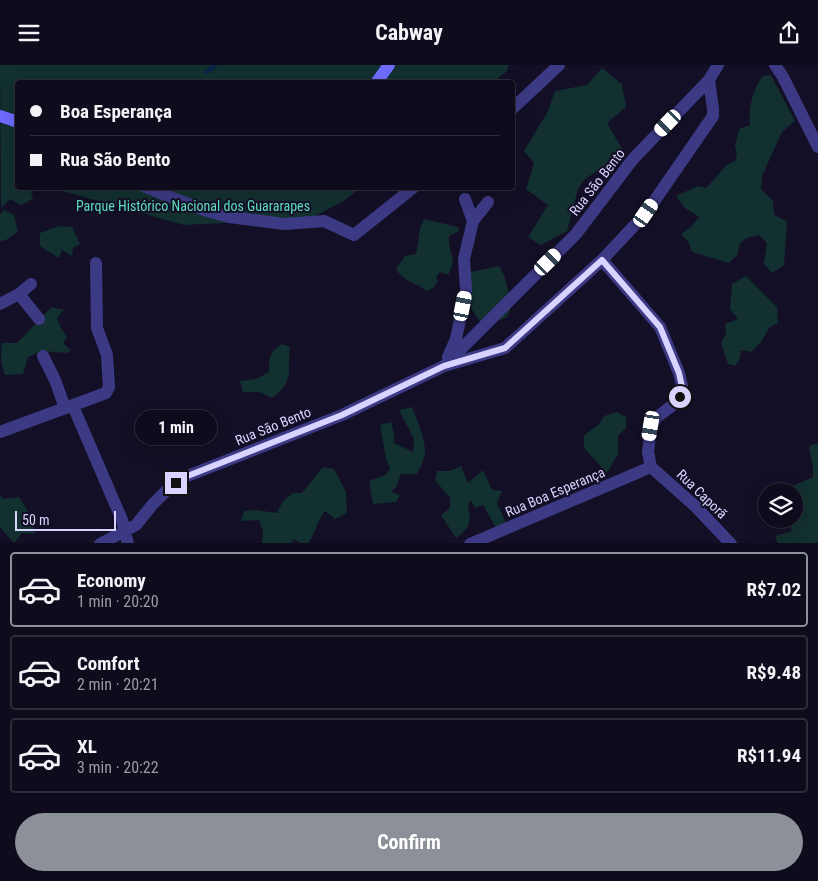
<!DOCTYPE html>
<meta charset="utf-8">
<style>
:root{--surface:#0e0b1c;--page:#1c1929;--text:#f1f3f6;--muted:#9b9ba3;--line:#2e2b3b;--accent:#8c9099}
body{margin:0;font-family:"Roboto Condensed",sans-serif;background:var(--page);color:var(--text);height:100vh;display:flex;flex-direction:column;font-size:19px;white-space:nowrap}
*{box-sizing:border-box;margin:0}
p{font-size:16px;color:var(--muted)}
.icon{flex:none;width:28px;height:28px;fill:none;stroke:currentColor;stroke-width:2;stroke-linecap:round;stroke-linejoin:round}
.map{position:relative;height:478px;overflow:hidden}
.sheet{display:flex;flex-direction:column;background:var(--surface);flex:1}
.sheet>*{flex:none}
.guide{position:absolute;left:15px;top:15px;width:500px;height:110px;border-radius:5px;box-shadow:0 5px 20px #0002,0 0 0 1px var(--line);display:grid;align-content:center;height:110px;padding:0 15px;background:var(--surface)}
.buttons{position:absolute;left:758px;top:418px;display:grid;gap:10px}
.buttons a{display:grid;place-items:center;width:45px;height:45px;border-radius:50%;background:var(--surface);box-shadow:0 5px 20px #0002,0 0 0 1px var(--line);font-size:25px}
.scale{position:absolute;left:15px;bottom:12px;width:101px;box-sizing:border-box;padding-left:5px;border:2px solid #d9d4ff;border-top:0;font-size:14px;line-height:18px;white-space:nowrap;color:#d9d4ff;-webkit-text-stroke:4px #130f26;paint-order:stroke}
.end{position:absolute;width:22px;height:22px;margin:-11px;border:6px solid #d9d4ff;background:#111;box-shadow:0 0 0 2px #111}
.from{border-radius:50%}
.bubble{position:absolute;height:35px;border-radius:18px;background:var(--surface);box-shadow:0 5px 20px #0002,0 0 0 1px var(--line);font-size:16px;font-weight:700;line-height:35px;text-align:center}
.car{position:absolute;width:15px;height:30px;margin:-15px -8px;border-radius:6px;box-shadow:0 0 4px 1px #0007;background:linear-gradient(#fff 24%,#345 0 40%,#fff 0 76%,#345 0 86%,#fff 0)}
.guide b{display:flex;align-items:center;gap:18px;height:48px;font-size:19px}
.guide b+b{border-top:1px solid var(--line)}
.guide i{width:12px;height:12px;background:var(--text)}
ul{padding:9px 0 0;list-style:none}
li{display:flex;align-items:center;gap:15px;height:75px;margin:0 10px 8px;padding:0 5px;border:2px solid var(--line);border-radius:5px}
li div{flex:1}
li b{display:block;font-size:19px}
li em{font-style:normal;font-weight:700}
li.selected{border-color:var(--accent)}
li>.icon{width:45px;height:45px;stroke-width:1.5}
.button{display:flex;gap:10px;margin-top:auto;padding:10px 15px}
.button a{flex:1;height:58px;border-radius:30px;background:var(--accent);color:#fff;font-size:20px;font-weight:700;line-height:58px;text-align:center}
header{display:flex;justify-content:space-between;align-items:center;height:65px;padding:0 15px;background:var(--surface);font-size:22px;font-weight:700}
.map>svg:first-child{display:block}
.green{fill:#12302f}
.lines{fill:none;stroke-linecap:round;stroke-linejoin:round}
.stream{stroke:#0c2248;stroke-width:4}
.street{stroke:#3d3a85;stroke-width:12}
.secondary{stroke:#6f6bff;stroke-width:12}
.route{stroke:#d9d4ff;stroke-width:6}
.labels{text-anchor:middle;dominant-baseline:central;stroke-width:4;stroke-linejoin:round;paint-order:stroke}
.street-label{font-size:14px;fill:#d9d4ff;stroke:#130f26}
.park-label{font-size:14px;fill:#5fe0c0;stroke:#130f26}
</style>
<header><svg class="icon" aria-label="menu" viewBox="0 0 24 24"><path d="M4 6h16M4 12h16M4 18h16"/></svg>Cabway<svg class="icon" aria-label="share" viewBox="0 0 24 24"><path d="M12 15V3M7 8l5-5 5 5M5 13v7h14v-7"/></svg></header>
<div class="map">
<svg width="818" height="479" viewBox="0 0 818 479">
<rect width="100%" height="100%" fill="#130f26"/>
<path class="green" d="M 0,0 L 509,0 L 506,7 L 492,18 L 18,18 L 18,122 L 30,123 L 33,134 L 21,140 L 10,134 L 1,143 Z
M 602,3 L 622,19 L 626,42 L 607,58 L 624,87 L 584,115 L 578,124 L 567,166 L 541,180 L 528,172 L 548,140 L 526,124 L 534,98 L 524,86 L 547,48 L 555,26 L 587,20 Z
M 771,10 L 795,56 L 782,67 L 762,111 L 761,124 L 773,136 L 774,150 L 787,156 L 784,200 L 772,208 L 764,199 L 767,178 L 759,170 L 747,173 L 740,178 L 737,190 L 729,198 L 692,187 L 688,176 L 681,169 L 691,162 L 699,152 L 685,143 L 676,131 L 698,121 L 706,123 L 728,99 L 735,96 L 737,90 L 735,81 L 739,64 L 750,60 C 748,43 753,24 763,11 Z
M 52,123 L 360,123 L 344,136 L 311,153 L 184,160 Z
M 4,145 L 14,150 L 18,167 L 6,175 L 0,176 L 0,150 Z
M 424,154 L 458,162 L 459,166 L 449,171 C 448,189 458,193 448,210 L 440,207 L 436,212 L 438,217 L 433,223 L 427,226 C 415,217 404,217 396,204 L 405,191 L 416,189 L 420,164 Z
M 59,161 L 72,162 L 80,179 L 73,183 L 72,191 L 62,185 L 59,193 L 40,181 L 40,168 Z
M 499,201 L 504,210 L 512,240 L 507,252 L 484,262 L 471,243 L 471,207 Z
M 746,211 L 777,242 L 778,258 L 770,262 L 761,277 L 751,287 L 741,285 L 740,293 L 735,301 L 728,299 L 721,278 L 726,269 L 725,259 L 738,254 L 730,244 L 732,219 Z
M 52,242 L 64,245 L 57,253 L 60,261 L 67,272 L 63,278 L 71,285 L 67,288 L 42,286 L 28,292 L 23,309 L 5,310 C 1,299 0,290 2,278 L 17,278 Z
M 282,279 L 290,282 C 287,307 295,316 272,333 L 259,327 L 243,327 L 240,316 L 256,314 L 269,307 C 269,293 269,287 282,279 Z
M 412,342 C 417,356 425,372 425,386 C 425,394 420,403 417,409 L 401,409 L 396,422 L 391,427 L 400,430 L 396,437 L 373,439 L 369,416 L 385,410 L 390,403 L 386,394 L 380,360 L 391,357 L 394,368 L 394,378 L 413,387 L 414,374 L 399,345 Z
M 617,347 L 626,352 L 626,363 L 618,371 L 618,389 L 607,408 L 584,383 L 584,370 L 598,360 L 604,351 Z
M 818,378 L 818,478 L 778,478 L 775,471 L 792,466 L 786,454 L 794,454 L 794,426 L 782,426 L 813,412 L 813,402 L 809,381 Z
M 461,401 L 468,418 L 483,405 L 492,425 L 502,426 L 497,438 L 507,460 L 496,463 L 483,440 L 475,443 L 471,435 L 468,441 C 472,457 470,463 456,473 L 441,450 L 450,443 L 450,433 L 435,415 L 437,406 L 450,406 Z
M 323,402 L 334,404 L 346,427 L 347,448 L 335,454 L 325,446 C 317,456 316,467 308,478 L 300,478 L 294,474 L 291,478 L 262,478 L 263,466 L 259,455 L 241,456 L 244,446 L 255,445 L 277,448 L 283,436 L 293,428 L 302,428 Z
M 0,429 L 3,434 L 19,432 L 29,448 L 35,469 L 22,468 L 14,478 L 0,462 Z"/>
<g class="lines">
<path class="stream" d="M 207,7 L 215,0"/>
<path class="street" d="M 775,0 L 783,12 L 818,82
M 512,44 L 559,0
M 145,122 L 204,145 L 229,152 L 285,159 L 324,156 L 354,170 L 414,122
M 465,134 L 473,156
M 602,195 L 660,262 L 679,308 L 682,321 L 679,332 L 673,340 L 657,352 L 651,361 L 648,387 L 651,402
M 19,229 L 39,254
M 0,239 L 19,229 L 31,219
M 43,291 L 55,315 L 65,343
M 448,292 L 456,274 L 466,225 L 464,194 L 473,156 L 488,137
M 444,301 L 505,283 L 602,195 L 646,148 L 713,51 L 713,44 L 709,15
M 73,341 L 122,455 L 128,479
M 0,367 L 106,328 L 109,322 L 107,290 L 97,263 L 96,198
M 651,402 L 695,441 L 731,479
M 100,479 L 136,460 L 153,439 L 168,424 L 185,412 L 342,350 L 444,301 L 576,169 L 633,94 L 709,15 L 718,0
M 470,479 L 651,402"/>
<path class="secondary" d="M 376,18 L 389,0
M 0,51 L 18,57"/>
</g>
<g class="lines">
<path class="route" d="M 176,418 L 185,412 L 342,350 L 444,301 L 505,283 L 602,195 L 660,262 L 679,308 L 682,322 L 680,332"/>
</g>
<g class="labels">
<g class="street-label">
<text transform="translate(597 117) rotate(-52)">Rua São Bento</text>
<text transform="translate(273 361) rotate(-22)">Rua São Bento</text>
<text transform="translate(555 427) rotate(-23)">Rua Boa Esperança</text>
<text transform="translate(702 429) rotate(44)">Rua Caporã</text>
</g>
<g class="park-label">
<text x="193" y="141">Parque Histórico Nacional dos Guararapes</text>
</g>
</g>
</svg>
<div class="buttons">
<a><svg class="icon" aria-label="layers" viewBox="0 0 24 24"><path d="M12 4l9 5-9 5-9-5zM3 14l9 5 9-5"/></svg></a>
</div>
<div class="scale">50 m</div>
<i class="end from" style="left:680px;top:332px"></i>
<i class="end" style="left:176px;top:418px"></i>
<div class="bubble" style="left:135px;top:345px;width:82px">1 min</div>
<i class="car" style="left:668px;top:58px;rotate:224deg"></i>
<i class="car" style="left:646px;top:148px;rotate:35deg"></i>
<i class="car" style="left:548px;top:197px;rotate:45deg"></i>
<i class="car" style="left:463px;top:241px;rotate:11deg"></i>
<i class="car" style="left:651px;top:361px;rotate:189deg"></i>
<div class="guide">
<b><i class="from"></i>Boa Esperança</b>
<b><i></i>Rua São Bento</b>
</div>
</div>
<section class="sheet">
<ul>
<li class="selected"><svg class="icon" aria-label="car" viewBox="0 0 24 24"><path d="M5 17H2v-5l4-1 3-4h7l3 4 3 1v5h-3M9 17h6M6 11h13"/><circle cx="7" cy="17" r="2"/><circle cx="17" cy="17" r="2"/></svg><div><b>Economy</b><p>1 min · 20:20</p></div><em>R$7.02</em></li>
<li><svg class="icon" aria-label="car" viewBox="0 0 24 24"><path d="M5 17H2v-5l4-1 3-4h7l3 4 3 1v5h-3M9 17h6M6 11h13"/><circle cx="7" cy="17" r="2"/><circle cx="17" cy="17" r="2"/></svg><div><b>Comfort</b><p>2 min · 20:21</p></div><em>R$9.48</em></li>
<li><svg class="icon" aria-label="car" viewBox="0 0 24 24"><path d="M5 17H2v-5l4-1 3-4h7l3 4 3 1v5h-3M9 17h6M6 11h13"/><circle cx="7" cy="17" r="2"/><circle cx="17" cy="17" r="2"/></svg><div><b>XL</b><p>3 min · 20:22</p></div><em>R$11.94</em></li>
</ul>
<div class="button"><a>Confirm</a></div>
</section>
